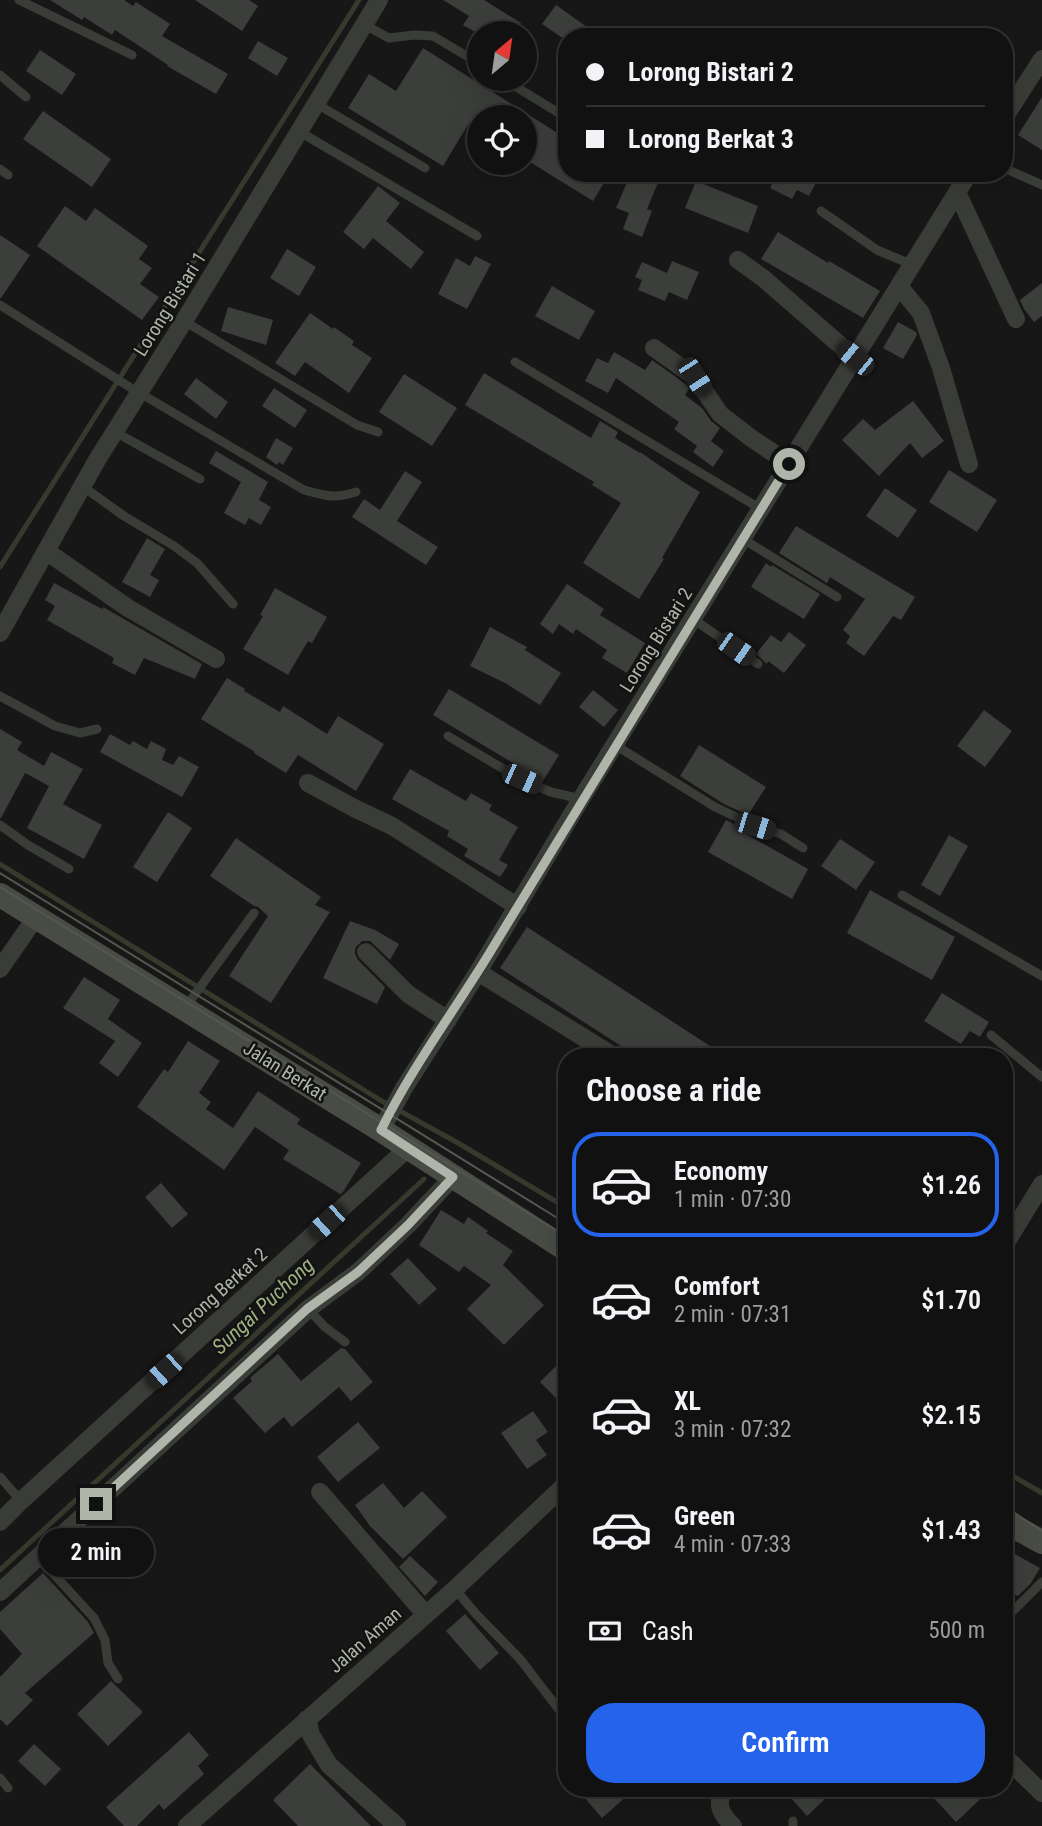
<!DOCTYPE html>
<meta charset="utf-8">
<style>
:root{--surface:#101110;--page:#191a19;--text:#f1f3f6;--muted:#9c9d9f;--line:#303130;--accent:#2563eb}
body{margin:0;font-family:"Roboto Condensed",sans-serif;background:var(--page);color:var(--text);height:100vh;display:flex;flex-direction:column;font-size:26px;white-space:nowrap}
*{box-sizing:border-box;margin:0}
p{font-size:23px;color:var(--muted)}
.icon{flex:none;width:38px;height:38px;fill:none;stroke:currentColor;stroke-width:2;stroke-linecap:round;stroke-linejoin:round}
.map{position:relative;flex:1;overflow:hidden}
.side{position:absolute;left:558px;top:1048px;width:455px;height:749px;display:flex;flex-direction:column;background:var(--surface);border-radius:28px;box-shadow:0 7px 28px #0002,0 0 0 2px var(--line)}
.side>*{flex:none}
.top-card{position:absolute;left:558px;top:28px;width:455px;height:154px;border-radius:28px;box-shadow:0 7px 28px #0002,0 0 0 2px var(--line);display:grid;align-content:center;height:154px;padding:0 28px;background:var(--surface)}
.needle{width:46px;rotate:29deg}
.controls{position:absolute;left:467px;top:21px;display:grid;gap:14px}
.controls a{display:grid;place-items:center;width:70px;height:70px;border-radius:50%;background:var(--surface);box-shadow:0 7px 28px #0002,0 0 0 2px var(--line);font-size:35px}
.end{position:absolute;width:32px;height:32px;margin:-16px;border:9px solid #afb6a9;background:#111;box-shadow:0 0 0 4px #111}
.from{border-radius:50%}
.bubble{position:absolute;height:49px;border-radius:24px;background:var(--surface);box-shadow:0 7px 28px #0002,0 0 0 2px var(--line);font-size:23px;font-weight:600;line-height:49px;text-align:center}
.car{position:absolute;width:21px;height:42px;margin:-21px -10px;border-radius:9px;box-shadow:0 0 5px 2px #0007;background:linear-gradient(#222 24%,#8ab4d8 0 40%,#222 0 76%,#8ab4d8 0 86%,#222 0)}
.top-card b{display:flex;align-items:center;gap:24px;height:66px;font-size:26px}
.top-card b+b{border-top:2px solid var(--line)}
.top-card i{width:18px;height:18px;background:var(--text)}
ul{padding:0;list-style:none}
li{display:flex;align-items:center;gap:21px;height:105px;margin:0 14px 10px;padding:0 14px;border:4px solid transparent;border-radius:28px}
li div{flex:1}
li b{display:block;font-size:26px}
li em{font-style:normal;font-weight:600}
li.current{border-color:var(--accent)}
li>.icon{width:63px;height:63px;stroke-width:1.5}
h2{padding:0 28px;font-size:32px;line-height:84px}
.pay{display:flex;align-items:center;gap:18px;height:77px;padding:0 28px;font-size:26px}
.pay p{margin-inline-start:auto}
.button{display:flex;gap:14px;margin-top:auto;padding:14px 28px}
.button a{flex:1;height:80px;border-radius:28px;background:var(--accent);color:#fff;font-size:28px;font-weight:600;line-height:80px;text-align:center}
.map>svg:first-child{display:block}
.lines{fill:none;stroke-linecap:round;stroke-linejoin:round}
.stream{stroke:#363a2d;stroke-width:5}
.building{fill:#3c3e3b}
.lane{stroke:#393c37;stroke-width:9}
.street{stroke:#393c37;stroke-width:18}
.secondary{stroke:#484c45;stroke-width:24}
.tram{stroke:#535750;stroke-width:2}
.route{stroke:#afb6a9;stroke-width:9}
.labels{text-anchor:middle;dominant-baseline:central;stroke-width:5;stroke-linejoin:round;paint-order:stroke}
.street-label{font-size:19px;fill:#afb6a9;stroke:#111211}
.water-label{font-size:21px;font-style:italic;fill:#a0af82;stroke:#111211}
</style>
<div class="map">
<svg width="1042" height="1826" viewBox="0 0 1042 1826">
<rect width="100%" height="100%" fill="#161716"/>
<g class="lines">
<path class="stream" d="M 0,567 L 359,0
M 0,864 L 380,1100 L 458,1143 L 567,1208
M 1004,1471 L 1042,1493
M 0,1570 L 424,1179"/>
</g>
<path class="building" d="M 50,0 L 124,0 L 133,6 L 136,2 L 170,24 L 162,36 L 228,74 L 216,94 L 167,66 L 168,65 L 115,30 L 112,35 L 84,17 L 82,20 Z
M 195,0 L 249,0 L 258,6 L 242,31 Z
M 443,0 L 484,0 L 521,23 L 515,33 L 477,33 L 463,25 L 469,16 Z
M 556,5 L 601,37 L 561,37 L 542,24 Z
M 258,41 L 288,58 L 277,76 L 248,58 Z
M 423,48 L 567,139 L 567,173 L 610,173 L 593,201 L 525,159 L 525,117 L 480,117 L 480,130 L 469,123 L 443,166 L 348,108 L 369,74 L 396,91 Z
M 40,50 L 76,74 L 62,95 L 26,71 Z
M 1042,97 L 1042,150 L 1018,135 Z
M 43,111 L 111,159 L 92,187 L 23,139 Z
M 631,173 L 662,173 L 647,209 L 652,211 L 642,237 L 623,229 L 629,213 L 616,208 Z
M 778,173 L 821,173 L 809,196 L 797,190 L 792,199 L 770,188 Z
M 696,181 L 758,206 L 748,233 L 685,208 Z
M 378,186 L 400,203 L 386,221 L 424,252 L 411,269 L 373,238 L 364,249 L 343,232 Z
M 65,206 L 86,221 L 95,208 L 148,246 L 139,259 L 152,268 L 140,284 L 159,297 L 142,320 L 37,246 Z
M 778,232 L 828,263 L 829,261 L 880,291 L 863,318 L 761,259 Z
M 0,235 L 30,255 L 1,298 L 0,298 Z
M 287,249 L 316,267 L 299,296 L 270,278 Z
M 475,256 L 491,264 L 467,309 L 438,294 L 456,258 L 470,266 Z
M 672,261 L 699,272 L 687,300 L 669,292 L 665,301 L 638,290 L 642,280 L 635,277 L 642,262 L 667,273 Z
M 1042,283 L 1042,316 L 1034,322 L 1024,309 L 1020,300 Z
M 552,286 L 595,311 L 579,340 L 535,316 Z
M 228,307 L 273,320 L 266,345 L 221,331 Z
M 310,313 L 333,329 L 334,327 L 354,341 L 352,345 L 372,358 L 349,393 L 305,362 L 295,376 L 275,363 Z
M 898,322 L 916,332 L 917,335 L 903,359 L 883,348 Z
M 614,352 L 645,370 L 652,360 L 687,385 L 689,389 L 685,395 L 703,409 L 711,421 L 720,428 L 711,441 L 724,451 L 713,467 L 693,452 L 697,446 L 674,429 L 679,422 L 616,378 L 608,393 L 585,381 L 597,358 L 608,363 Z
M 484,373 L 591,438 L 600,421 L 618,432 L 615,438 L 640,453 L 640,452 L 685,483 L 700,492 L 662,558 L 664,559 L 639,599 L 583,563 L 621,503 L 592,485 L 594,482 L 465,405 Z
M 404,374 L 457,408 L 432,446 L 379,412 Z
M 196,378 L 228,402 L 216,419 L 184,394 Z
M 274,388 L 307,410 L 295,428 L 262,406 Z
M 913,401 L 944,441 L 922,458 L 910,443 L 879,476 L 842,440 L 863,419 L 875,430 Z
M 276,438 L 293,448 L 283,465 L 279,462 L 277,465 L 266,457 Z
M 216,451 L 268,482 L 259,500 L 271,507 L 261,525 L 249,518 L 245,525 L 224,513 L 241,482 L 209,463 Z
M 949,470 L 997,500 L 977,532 L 929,502 Z
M 405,471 L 422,482 L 397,521 L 438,547 L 426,565 L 352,517 L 364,499 L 380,510 Z
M 885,488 L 917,510 L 898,538 L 866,516 Z
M 796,526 L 915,597 L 901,620 L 893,616 L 864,656 L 846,643 L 850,636 L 843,630 L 865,599 L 830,577 L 827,583 L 779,553 Z
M 147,538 L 165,549 L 150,575 L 159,580 L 150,597 L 122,582 Z
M 766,563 L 771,567 L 772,565 L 820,594 L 804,619 L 751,587 Z
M 54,583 L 102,609 L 103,607 L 202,664 L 195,679 L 144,658 L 135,675 L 112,663 L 114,658 L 47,620 L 55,606 L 45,600 Z
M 567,584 L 604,609 L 600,615 L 645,643 L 627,673 L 602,658 L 607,650 L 576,629 L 573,634 L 559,624 L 553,634 L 540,624 Z
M 275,588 L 327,617 L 312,643 L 308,641 L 288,675 L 243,649 L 263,616 L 260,615 Z
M 490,627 L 527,647 L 525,650 L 561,673 L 540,705 L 507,684 L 470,666 Z
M 789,632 L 806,645 L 784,673 L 768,661 L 767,664 L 756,654 L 771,635 L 781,642 Z
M 227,678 L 245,689 L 244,691 L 280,712 L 283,706 L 327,734 L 338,716 L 384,744 L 356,791 L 298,755 L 286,773 L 254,753 L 255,752 L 201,719 Z
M 449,689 L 559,755 L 543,781 L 433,715 Z
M 593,690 L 618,710 L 604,727 L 579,707 Z
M 984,710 L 1012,731 L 985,767 L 957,746 Z
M 0,729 L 22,742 L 17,750 L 44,766 L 51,752 L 83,769 L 63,804 L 102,825 L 84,859 L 27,828 L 49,786 L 25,773 L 1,818 L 0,818 Z
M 110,734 L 130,745 L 133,741 L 147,749 L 151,741 L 166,749 L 162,760 L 173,765 L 179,756 L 199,767 L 182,797 L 100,752 Z
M 699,745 L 766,787 L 748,815 L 724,804 L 680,776 Z
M 410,769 L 466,801 L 471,793 L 492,805 L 489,810 L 518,827 L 499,860 L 508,865 L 500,877 L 464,856 L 468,849 L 447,836 L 449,831 L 392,799 Z
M 168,812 L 192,828 L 157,882 L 133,867 Z
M 726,820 L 740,827 L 739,830 L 808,869 L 792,899 L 708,852 Z
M 949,835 L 968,846 L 940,896 L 921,885 Z
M 236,838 L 321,897 L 315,905 L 330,912 L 271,1003 L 229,976 L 268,916 L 258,907 L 254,906 L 210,876 Z
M 840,839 L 875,862 L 856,890 L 821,866 Z
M 870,890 L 955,937 L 932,980 L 847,933 Z
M 350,921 L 375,930 L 399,944 L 390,960 L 370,941 L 362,941 L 355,948 L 355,954 L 358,960 L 385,987 L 377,1004 L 323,978 Z
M 527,927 L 727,1057 L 638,1057 L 500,968 Z
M 84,977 L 120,1000 L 108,1019 L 142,1043 L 118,1077 L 99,1063 L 115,1041 L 63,1008 Z
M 942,993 L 989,1022 L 980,1037 L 970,1031 L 961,1044 L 924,1021 Z
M 188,1041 L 220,1061 L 199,1093 L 211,1102 L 206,1109 L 233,1128 L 258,1091 L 300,1119 L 297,1124 L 361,1163 L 343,1192 L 340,1194 L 283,1159 L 289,1150 L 255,1127 L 224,1170 L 137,1107 L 164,1069 L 168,1072 Z
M 161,1183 L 188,1214 L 172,1228 L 145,1197 Z
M 441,1210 L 464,1224 L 468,1217 L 488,1231 L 486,1233 L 513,1251 L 503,1265 L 544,1305 L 504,1345 L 467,1309 L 491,1285 L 464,1266 L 459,1272 L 419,1245 Z
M 408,1258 L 437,1289 L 419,1305 L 390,1274 Z
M 341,1348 L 345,1349 L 373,1382 L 351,1401 L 339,1387 L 292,1427 L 284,1417 L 265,1433 L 233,1398 L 252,1381 L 250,1378 L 278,1354 L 301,1381 Z
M 567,1355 L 567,1409 L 540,1382 Z
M 533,1411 L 548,1432 L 536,1440 L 547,1455 L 527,1469 L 501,1433 Z
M 358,1422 L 380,1448 L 338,1482 L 317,1457 Z
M 383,1483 L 404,1508 L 422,1491 L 447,1517 L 403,1559 L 370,1526 L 355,1505 Z
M 1004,1548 L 1040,1568 L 1031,1583 L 1018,1596 L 1004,1589 Z
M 410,1556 L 438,1582 L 425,1596 L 399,1567 Z
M 43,1573 L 88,1622 L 94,1633 L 25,1693 L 33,1700 L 7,1726 L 0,1719 L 0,1677 L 22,1654 L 0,1629 L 0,1612 Z
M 465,1614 L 499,1653 L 480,1670 L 446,1631 Z
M 111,1681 L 143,1712 L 108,1746 L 77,1714 Z
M 189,1732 L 209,1755 L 198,1766 L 204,1774 L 164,1810 L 159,1804 L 137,1826 L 124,1826 L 106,1807 Z
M 34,1744 L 61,1769 L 45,1786 L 18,1761 Z
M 310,1764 L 371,1826 L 298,1826 L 273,1800 Z
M 576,1788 L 636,1788 L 602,1818 Z
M 782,1788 L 813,1788 L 824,1800 L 807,1816 Z
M 938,1788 L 992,1788 L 956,1822 L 931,1795 Z"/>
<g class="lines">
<path class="lane" d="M 19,0 L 132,55
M 365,25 L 389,38 L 414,35 L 433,36 L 480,64
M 0,75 L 26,97
M 503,79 L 567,118
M 317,104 L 425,168
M 300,132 L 477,236
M 1004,168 L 1042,185
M 0,169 L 8,175
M 821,211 L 877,250 L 913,265
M 0,305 L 128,386 L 304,490 C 327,496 333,499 356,492
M 184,321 L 357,425 L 378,432
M 515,362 L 761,509
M 115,432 L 200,479
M 82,486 L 124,516 L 174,546 L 197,563 L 233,604
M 743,539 L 837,597
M 693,619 L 758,664
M 0,696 L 55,726 L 80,733 L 97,729
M 448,736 L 522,780 L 551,792 L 581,799
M 615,745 L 715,807 L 755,826 L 781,834 L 803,848
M 0,825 L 28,845 L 69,869
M 902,895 L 1042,976
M 185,1008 L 254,913
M 991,1035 L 1042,1077
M 308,1309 L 325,1327 L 345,1342
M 0,1477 L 21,1501
M 38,1557 L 94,1618 L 105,1640 L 108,1663 L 118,1679
M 455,1589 L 476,1614 L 520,1659 L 567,1720
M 1004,1620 L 1042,1582
M 0,1778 L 8,1788
M 793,1826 L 793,1821"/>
<path class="street" d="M 1004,118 L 1042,59
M 957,192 L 1016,319
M 738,260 L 763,278 L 855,358
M 899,286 L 921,313 L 941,368 L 969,464
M 654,348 L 695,377 L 720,414 L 751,438 L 790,464
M 46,551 L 128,608 L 216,659
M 0,633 L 97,460 L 184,321 L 379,0
M 308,783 L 356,809 L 392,826 L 518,907
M 366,952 L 408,994 L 448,1020
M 0,969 L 36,917
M 478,972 L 615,1057
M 381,1130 L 404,1088 L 478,972 L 581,799 L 969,173
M 1004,1246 L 1042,1184
M 320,1492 L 426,1615
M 0,1522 L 21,1501 L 408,1148
M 0,1592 L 308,1309 L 358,1272 L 408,1225 L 453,1177
M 307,1719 L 311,1735 L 329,1765 L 397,1826
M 1004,1756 L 1042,1793
M 726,1788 C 714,1803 721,1814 733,1826
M 187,1826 L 455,1589 L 567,1483"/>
<path class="secondary" d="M 0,895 L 381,1130 L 567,1250
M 1004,1521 L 1042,1542"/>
<path class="tram" d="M 0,873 L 567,1224
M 0,887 L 567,1237
M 1004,1506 L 1042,1531"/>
</g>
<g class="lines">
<path class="route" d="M 96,1504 L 307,1309 L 358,1272 L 408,1225 L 453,1177 L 381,1130 C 413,1065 458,1006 495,944 C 592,783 691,624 789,464"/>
</g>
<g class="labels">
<g class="street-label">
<text transform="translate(170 304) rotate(-58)">Lorong Bistari 1</text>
<text transform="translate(656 640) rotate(-58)">Lorong Bistari 2</text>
<text transform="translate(285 1071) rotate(32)">Jalan Berkat</text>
<text transform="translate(220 1291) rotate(-42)">Lorong Berkat 2</text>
<text transform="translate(365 1640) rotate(-41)">Jalan Aman</text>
</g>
<g class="water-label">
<text transform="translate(263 1306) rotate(-43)">Sungai Puchong</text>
</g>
</g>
</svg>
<div class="controls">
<a><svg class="needle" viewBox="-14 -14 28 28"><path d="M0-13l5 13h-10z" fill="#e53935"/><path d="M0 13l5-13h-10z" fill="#9c9d9f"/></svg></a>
<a><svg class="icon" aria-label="locate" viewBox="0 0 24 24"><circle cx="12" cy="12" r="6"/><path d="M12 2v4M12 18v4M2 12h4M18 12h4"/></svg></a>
</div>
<i class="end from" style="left:789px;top:464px"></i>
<i class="end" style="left:96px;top:1504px"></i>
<div class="bubble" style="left:38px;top:1528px;width:116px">2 min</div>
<i class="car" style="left:855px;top:358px;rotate:309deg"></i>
<i class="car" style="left:695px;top:377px;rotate:147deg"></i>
<i class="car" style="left:736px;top:649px;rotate:125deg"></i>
<i class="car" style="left:522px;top:779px;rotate:114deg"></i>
<i class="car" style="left:755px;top:826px;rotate:107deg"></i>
<i class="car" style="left:327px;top:1222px;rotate:228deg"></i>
<i class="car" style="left:164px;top:1371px;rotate:228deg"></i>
<div class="top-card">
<b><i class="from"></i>Lorong Bistari 2</b>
<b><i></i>Lorong Berkat 3</b>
</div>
<section class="side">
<h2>Choose a ride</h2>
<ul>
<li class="current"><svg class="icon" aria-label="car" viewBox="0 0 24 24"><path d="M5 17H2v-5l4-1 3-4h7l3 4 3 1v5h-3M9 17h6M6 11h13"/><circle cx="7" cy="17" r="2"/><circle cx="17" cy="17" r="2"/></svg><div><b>Economy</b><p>1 min · 07:30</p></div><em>$1.26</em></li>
<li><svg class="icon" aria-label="car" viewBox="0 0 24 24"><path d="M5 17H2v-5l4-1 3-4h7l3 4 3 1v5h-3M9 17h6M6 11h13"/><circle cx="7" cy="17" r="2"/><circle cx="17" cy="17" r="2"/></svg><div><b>Comfort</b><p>2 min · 07:31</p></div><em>$1.70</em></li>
<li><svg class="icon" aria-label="car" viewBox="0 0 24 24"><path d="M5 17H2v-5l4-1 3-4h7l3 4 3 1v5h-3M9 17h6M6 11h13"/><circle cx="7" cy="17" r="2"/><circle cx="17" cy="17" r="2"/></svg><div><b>XL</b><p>3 min · 07:32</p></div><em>$2.15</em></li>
<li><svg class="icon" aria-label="car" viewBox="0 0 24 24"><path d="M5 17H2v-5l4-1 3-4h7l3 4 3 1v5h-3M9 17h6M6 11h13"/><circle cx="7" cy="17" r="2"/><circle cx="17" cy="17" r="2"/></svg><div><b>Green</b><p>4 min · 07:33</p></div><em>$1.43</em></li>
</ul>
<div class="pay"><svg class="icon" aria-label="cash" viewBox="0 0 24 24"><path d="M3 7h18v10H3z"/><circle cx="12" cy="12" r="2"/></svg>Cash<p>500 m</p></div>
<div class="button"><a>Confirm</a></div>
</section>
</div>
